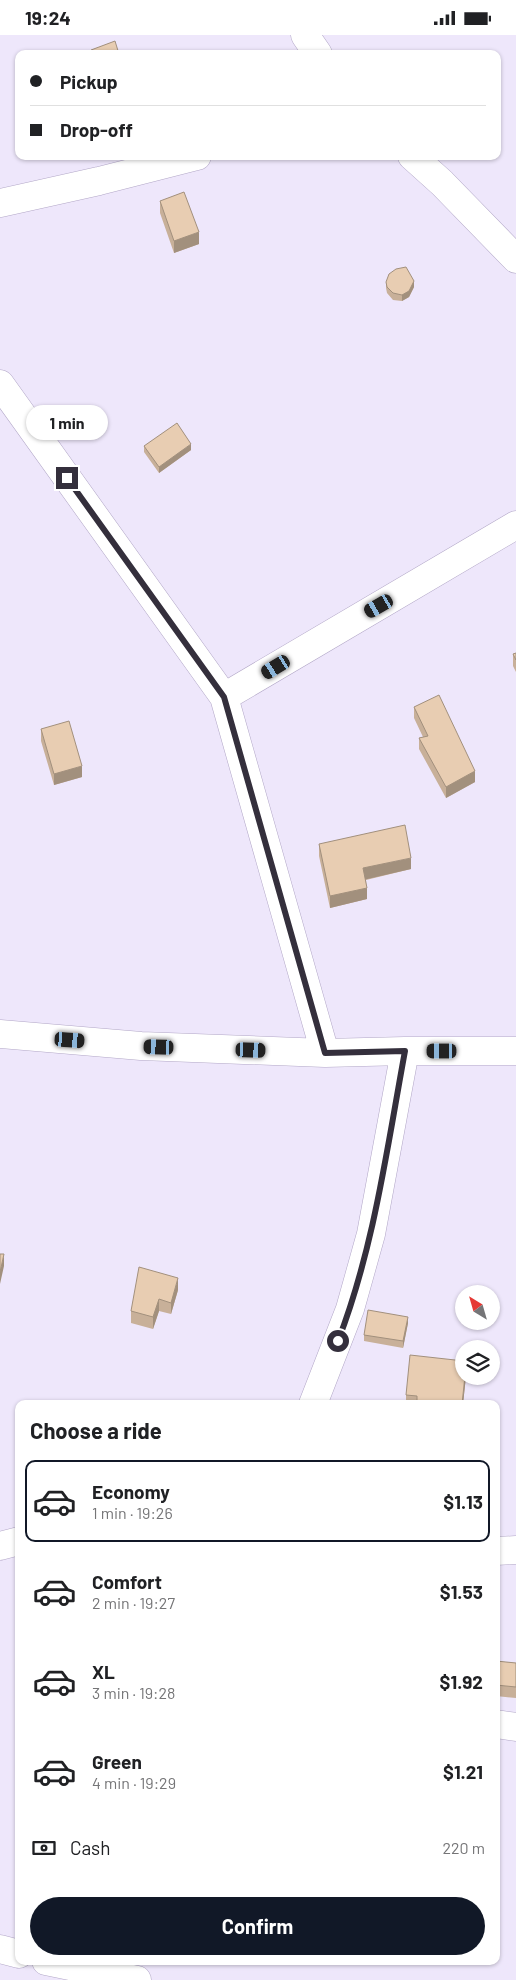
<!DOCTYPE html>
<meta charset="utf-8">
<style>
:root{--surface:#fff;--page:#f2f2f2;--text:#202124;--muted:#757577;--line:#e0e0e0;--accent:#111827}
body{margin:0;font-family:Barlow,sans-serif;background:var(--page);color:var(--text);height:100vh;display:flex;flex-direction:column;font-size:19px;white-space:nowrap}
*{box-sizing:border-box;margin:0}
p{font-size:16px;color:var(--muted)}
.icon{flex:none;width:28px;height:28px;fill:none;stroke:currentColor;stroke-width:2;stroke-linecap:round;stroke-linejoin:round}
.map{position:relative;flex:1;overflow:hidden}
.details{position:absolute;left:15px;top:1365px;width:485px;height:565px;display:flex;flex-direction:column;background:var(--surface);border-radius:10px;box-shadow:0 1px 4px #0004}
.details>*{flex:none}
.banner{position:absolute;left:15px;top:15px;width:486px;height:110px;border-radius:10px;box-shadow:0 1px 4px #0004;display:grid;align-content:center;height:110px;padding:0 15px;background:var(--surface)}
.needle{width:32px;rotate:323deg}
.fabs{position:absolute;left:455px;top:1250px;display:grid;gap:10px}
.fabs a{display:grid;place-items:center;width:45px;height:45px;border-radius:50%;background:var(--surface);box-shadow:0 1px 4px #0004;font-size:25px}
.end{position:absolute;width:22px;height:22px;margin:-11px;border:6px solid #342f3c;background:#fff;box-shadow:0 0 0 2px #fff}
.from{border-radius:50%}
.bubble{position:absolute;height:35px;border-radius:18px;background:var(--surface);box-shadow:0 1px 4px #0004;font-size:16px;font-weight:700;line-height:35px;text-align:center}
.car{position:absolute;width:15px;height:30px;margin:-15px -8px;border-radius:6px;box-shadow:0 0 4px 1px #0007;background:linear-gradient(#222 24%,#8ab4d8 0 40%,#222 0 76%,#8ab4d8 0 86%,#222 0)}
.banner b{display:flex;align-items:center;gap:18px;height:48px;font-size:19px}
.banner b+b{border-top:1px solid var(--line)}
.banner i{width:12px;height:12px;background:var(--text)}
ul{padding:0;list-style:none}
li{display:flex;align-items:center;gap:15px;height:82px;margin:0 10px 8px;padding:0 5px;border:2px solid transparent;border-radius:10px}
li div{flex:1}
li b{display:block;font-size:19px}
li em{font-style:normal;font-weight:700}
li.current{border-color:var(--accent)}
li>.icon{width:45px;height:45px;stroke-width:1.5}
h2{padding:0 15px;font-size:22px;line-height:60px}
.pay{display:flex;align-items:center;gap:12px;height:55px;padding:0 15px;font-size:19px}
.pay p{margin-inline-start:auto}
.button{display:flex;gap:10px;margin-top:auto;padding:10px 15px}
.button a{flex:1;height:58px;border-radius:30px;background:var(--accent);color:#fff;font-size:20px;font-weight:700;line-height:58px;text-align:center}
.status{display:flex;justify-content:space-between;align-items:center;height:35px;padding:0 25px;background:var(--surface);direction:ltr}
.status svg{height:14px;fill:currentColor}
.map>svg:first-child{display:block}
.lines{fill:none;stroke-linecap:round;stroke-linejoin:round}
.minor-casing{stroke:#b2a7c7;stroke-width:29}
.minor{stroke:#fff;stroke-width:28}
.wall{fill:#c8b099}
.shaded-wall{fill:#a2907d}
.building{fill:#e8cdb2;stroke:#a2907d}
.route{stroke:#342f3c;stroke-width:6}
</style>
<div class="status"><b>19:24</b><svg viewBox="0 0 49 12"><path d="M0 12V9h3v3zM5 12V6h3v6zM10 12V3h3v9zM15 12V0h3v12zM26 1h20v11H26zM47 4h2v5h-2z"/></svg></div>
<div class="map">
<svg width="516" height="1945" viewBox="0 0 516 1945">
<rect width="100%" height="100%" fill="#eee7fb"/>
<g class="lines">
<g class="minor-casing">
<path id="minor" d="M 305,0 L 318,19
M 412,121 L 442,148 L 516,224
M 0,168 L 99,146 L 197,121
M 0,349 L 224,662 L 325,1018
M 224,662 L 516,490
M 0,999 L 141,1011 L 325,1018 L 405,1016 L 516,1016
M 313,1369 L 350,1274 L 371,1199 L 405,1016
M 0,1511 L 19,1506
M 496,1516 L 516,1515
M 496,1689 L 516,1692
M 0,1914 L 19,1919
M 46,1926 L 137,1945"/>
</g>
<use href="#minor" class="minor"/>
</g>
<path class="wall" d="M 160,166 L 199,209 L 174,218 L 160,178 Z
M 386,247 L 414,252 L 409,262 L 402,266 L 393,265 L 387,258 L 386,253 Z
M 144,411 L 191,415 L 159,438 L 144,417 Z
M 516,618 L 516,637 L 513,631 L 513,619 Z
M 414,672 L 475,747 L 446,763 L 419,714 L 419,703 L 423,702 L 414,683 Z
M 41,694 L 82,742 L 54,750 L 41,706 Z
M 319,809 L 411,834 L 366,845 L 367,864 L 330,873 L 319,821 Z
M 178,1255 L 171,1279 L 159,1276 L 153,1294 L 131,1288 L 131,1276 Z
M 408,1288 L 403,1313 L 364,1306 L 364,1300 Z
M 464,1341 L 466,1341 L 463,1369 L 406,1369 L 406,1360 Z
M 496,1626 L 516,1628 L 516,1663 L 496,1661 Z"/>
<path class="shaded-wall" d="M 199,197 L 199,209 L 174,218 L 174,206 Z
M 414,246 L 414,252 L 409,262 L 402,266 L 402,260 Z
M 191,409 L 191,415 L 159,438 L 159,432 Z
M 82,731 L 82,742 L 54,750 L 54,739 Z
M 475,736 L 475,747 L 446,763 L 446,752 Z
M 411,823 L 411,834 L 363,845 L 363,833 Z
M 367,853 L 367,864 L 330,873 L 330,861 Z
M 4,1219 L 4,1231 L 0,1249 L 0,1237 Z
M 178,1243 L 178,1255 L 171,1279 L 171,1268 Z
M 159,1264 L 159,1276 L 153,1294 L 153,1282 Z
M 408,1282 L 408,1288 L 403,1313 L 403,1306 Z
M 465,1341 L 466,1341 L 463,1369 L 462,1369 Z"/>
<path class="building" d="M 115,6 L 119,19 L 92,19 L 91,15 Z
M 184,157 L 199,197 L 174,206 L 160,166 Z
M 406,232 L 414,246 L 409,256 L 402,260 L 393,258 L 387,252 L 386,247 L 389,239 L 396,234 Z
M 177,388 L 191,409 L 159,432 L 144,411 Z
M 516,618 L 516,625 L 513,619 Z
M 439,660 L 475,736 L 446,752 L 419,703 L 428,701 L 414,672 Z
M 69,686 L 82,731 L 54,739 L 41,694 Z
M 405,790 L 411,823 L 363,833 L 367,853 L 330,861 L 319,809 Z
M 0,1219 L 4,1219 L 0,1237 Z
M 139,1232 L 178,1243 L 171,1268 L 159,1264 L 153,1282 L 131,1276 Z
M 368,1275 L 408,1282 L 403,1306 L 364,1300 Z
M 410,1320 L 464,1326 L 464,1341 L 465,1341 L 462,1369 L 417,1369 L 417,1361 L 406,1360 Z
M 496,1626 L 516,1628 L 516,1652 L 496,1650 Z"/>
<g class="lines">
<path class="route" d="M 67,443 L 224,662 L 325,1018 L 405,1016 C 387,1113 374,1213 338,1306"/>
</g>
</svg>
<div class="fabs">
<a><svg class="needle" viewBox="-14 -14 28 28"><path d="M0-13l5 13h-10z" fill="#e53935"/><path d="M0 13l5-13h-10z" fill="#757577"/></svg></a>
<a><svg class="icon" aria-label="layers" viewBox="0 0 24 24"><path d="M12 4l9 5-9 5-9-5zM3 14l9 5 9-5"/></svg></a>
</div>
<i class="end from" style="left:338px;top:1306px"></i>
<i class="end" style="left:67px;top:443px"></i>
<div class="bubble" style="left:26px;top:370px;width:82px">1 min</div>
<i class="car" style="left:379px;top:571px;rotate:240deg"></i>
<i class="car" style="left:276px;top:632px;rotate:239deg"></i>
<i class="car" style="left:70px;top:1005px;rotate:94deg"></i>
<i class="car" style="left:159px;top:1012px;rotate:272deg"></i>
<i class="car" style="left:251px;top:1015px;rotate:92deg"></i>
<i class="car" style="left:442px;top:1016px;rotate:270deg"></i>
<div class="banner">
<b><i class="from"></i>Pickup</b>
<b><i></i>Drop-off</b>
</div>
<section class="details">
<h2>Choose a ride</h2>
<ul>
<li class="current"><svg class="icon" aria-label="car" viewBox="0 0 24 24"><path d="M5 17H2v-5l4-1 3-4h7l3 4 3 1v5h-3M9 17h6M6 11h13"/><circle cx="7" cy="17" r="2"/><circle cx="17" cy="17" r="2"/></svg><div><b>Economy</b><p>1 min · 19:26</p></div><em>$1.13</em></li>
<li><svg class="icon" aria-label="car" viewBox="0 0 24 24"><path d="M5 17H2v-5l4-1 3-4h7l3 4 3 1v5h-3M9 17h6M6 11h13"/><circle cx="7" cy="17" r="2"/><circle cx="17" cy="17" r="2"/></svg><div><b>Comfort</b><p>2 min · 19:27</p></div><em>$1.53</em></li>
<li><svg class="icon" aria-label="car" viewBox="0 0 24 24"><path d="M5 17H2v-5l4-1 3-4h7l3 4 3 1v5h-3M9 17h6M6 11h13"/><circle cx="7" cy="17" r="2"/><circle cx="17" cy="17" r="2"/></svg><div><b>XL</b><p>3 min · 19:28</p></div><em>$1.92</em></li>
<li><svg class="icon" aria-label="car" viewBox="0 0 24 24"><path d="M5 17H2v-5l4-1 3-4h7l3 4 3 1v5h-3M9 17h6M6 11h13"/><circle cx="7" cy="17" r="2"/><circle cx="17" cy="17" r="2"/></svg><div><b>Green</b><p>4 min · 19:29</p></div><em>$1.21</em></li>
</ul>
<div class="pay"><svg class="icon" aria-label="cash" viewBox="0 0 24 24"><path d="M3 7h18v10H3z"/><circle cx="12" cy="12" r="2"/></svg>Cash<p>220 m</p></div>
<div class="button"><a>Confirm</a></div>
</section>
</div>
